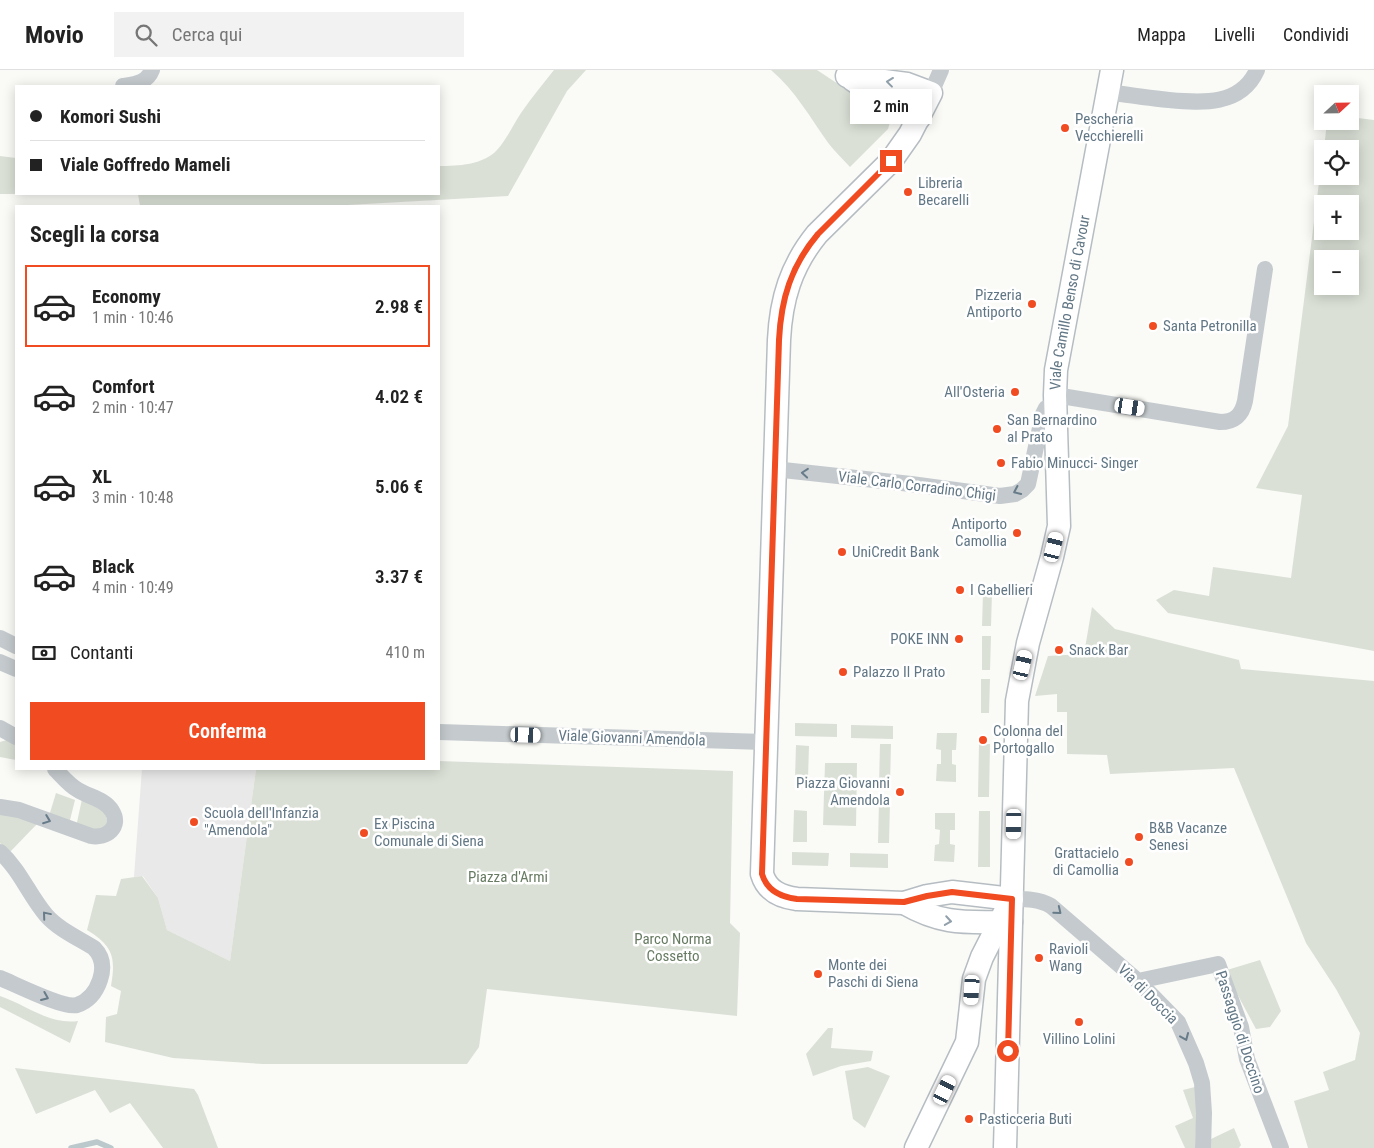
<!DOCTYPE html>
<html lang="it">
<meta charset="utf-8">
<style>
:root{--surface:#fff;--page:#f2f2f2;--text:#222;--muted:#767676;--line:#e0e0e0;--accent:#f04b21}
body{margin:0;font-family:"Roboto Condensed",sans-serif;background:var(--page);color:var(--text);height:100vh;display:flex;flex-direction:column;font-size:19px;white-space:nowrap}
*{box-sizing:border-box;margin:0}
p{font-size:16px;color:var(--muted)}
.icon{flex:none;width:28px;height:28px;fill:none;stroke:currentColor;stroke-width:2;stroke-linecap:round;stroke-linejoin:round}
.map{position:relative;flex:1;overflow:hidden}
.details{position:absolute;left:15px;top:135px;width:425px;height:565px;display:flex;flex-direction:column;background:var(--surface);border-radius:0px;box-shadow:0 2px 12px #0003}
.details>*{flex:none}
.banner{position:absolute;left:15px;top:15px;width:425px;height:110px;border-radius:0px;box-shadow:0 2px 12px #0003;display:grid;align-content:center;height:110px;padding:0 15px;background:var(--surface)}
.needle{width:32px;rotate:68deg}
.fabs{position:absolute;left:1314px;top:15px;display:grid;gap:10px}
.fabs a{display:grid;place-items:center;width:45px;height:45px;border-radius:0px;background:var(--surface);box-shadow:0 2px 12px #0003;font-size:25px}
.end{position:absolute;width:22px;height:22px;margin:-11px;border:6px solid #f04b21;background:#fff;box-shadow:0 0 0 2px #fff}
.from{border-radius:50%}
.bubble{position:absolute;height:35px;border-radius:0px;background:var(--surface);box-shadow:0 2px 12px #0003;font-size:16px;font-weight:600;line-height:35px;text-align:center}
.car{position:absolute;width:15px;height:30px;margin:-15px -8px;border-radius:6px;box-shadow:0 0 4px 1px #0007;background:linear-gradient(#fff 24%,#345 0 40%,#fff 0 76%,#345 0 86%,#fff 0)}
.banner b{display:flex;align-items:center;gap:18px;height:48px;font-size:19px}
.banner b+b{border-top:1px solid var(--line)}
.banner i{width:12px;height:12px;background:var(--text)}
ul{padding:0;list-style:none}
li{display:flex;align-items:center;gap:15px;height:82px;margin:0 10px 8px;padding:0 5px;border:2px solid transparent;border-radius:0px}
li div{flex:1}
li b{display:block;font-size:19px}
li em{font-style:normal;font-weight:600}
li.current{border-color:var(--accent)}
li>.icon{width:45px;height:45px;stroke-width:1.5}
h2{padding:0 15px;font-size:22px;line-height:60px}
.pay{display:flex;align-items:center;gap:12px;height:55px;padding:0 15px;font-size:19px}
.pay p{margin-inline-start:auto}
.primary-button{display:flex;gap:10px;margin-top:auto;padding:10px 15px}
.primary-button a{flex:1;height:58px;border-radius:0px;background:var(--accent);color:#fff;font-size:20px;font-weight:600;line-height:58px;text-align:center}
header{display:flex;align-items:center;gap:30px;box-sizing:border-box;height:70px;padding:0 25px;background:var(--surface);border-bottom:1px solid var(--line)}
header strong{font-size:24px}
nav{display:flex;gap:28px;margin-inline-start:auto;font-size:18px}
.search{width:350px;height:45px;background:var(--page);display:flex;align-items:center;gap:12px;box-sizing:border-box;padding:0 18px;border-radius:0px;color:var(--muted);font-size:19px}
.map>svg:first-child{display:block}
.built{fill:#e8e9e8}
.green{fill:#dae0d6;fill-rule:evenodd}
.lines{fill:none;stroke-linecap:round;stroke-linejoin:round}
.stream{stroke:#bbc9cc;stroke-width:5.5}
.secondary-casing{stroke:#b6bdc2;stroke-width:25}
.street{stroke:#c4cacd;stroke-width:16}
.secondary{stroke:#fff;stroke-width:22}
.oneway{stroke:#91a0aa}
.oneway2{stroke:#677b89}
.route{stroke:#f04b21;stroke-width:6}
.poi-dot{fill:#f04b21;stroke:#fff;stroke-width:2}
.labels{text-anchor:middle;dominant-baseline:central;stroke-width:5;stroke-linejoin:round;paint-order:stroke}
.poi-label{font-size:15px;fill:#627785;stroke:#fff;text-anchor:start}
.street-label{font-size:15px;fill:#627785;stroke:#fff}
.park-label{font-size:15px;fill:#677b62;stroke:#fff}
</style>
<header>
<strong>Movio</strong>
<div class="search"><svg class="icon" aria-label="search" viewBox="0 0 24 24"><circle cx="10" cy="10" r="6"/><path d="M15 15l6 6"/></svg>Cerca qui</div>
<nav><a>Mappa</a><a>Livelli</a><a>Condividi</a></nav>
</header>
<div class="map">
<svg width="1374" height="1078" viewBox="0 0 1374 1078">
<rect width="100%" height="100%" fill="#fafaf7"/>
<path class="built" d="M 142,699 L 256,699 L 230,891 L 167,860 L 158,828 L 143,806 L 134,807 Z"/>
<path class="green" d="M 554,0 L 586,0 L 567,21 L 508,126 L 330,136 L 140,136 L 138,124 L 439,124 L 439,96 C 458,96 483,95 497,80 C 507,69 513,55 521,43 C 531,28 543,14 554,0 Z
M 771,0 L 817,0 L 891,49 L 888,59 L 850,97 C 843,89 835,82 829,74 C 811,49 795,20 771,0 Z
M 1350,47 L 1374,50 L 1374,581 L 1168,543 L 1156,530 L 1174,520 L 1209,526 L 1213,497 L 1291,508 L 1302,425 L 1256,418 L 1288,356 L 1322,89 L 1322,106 L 1350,106 L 1350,79 L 1324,79 L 1327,51 L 1350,51 ZM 1322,134 L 1350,134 L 1350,161 L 1322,161 ZM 1322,189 L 1350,189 L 1350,216 L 1322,216 Z
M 0,86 L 16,88 L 16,124 L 0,124 Z
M 983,523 L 992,523 L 991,556 L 982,556 Z
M 1092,537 L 1115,559 L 1239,590 L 1241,599 L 1374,611 L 1374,1078 L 1308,1078 L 1294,1031 L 1329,1020 L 1323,1002 L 1355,990 L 1360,963 L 1336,919 L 1306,873 L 1234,698 L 1110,704 L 1107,685 L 1067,684 L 1067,642 L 1057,642 L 1057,624 L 1035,626 L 1048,586 L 1084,584 Z
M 982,566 L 991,566 L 990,600 L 982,600 Z
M 981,609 L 990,609 L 989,643 L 981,643 Z
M 795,653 L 837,654 L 837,667 L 795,666 Z
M 851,655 L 893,656 L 893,669 L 851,668 Z
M 937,663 L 957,663 L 956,680 L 952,680 L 952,694 L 956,695 L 956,712 L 936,711 L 937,694 L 941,694 L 941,680 L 936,679 Z
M 10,669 L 16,673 L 16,690 L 0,687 L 0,672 Z
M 880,674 L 891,674 L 890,715 L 879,715 Z
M 979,674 L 990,674 L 989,727 L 978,727 Z
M 796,675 L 809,676 L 808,708 L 795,708 Z
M 439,691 L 733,701 L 730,853 L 740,863 L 737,946 L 487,919 L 479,977 L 467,994 L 263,994 L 173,988 L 105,972 L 106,947 L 117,944 L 121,921 L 111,916 C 116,887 113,876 87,860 L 96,825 L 116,826 L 121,809 L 142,806 L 158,828 L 167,860 L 230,891 L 256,699 L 439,699 Z
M 825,693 L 857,693 L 856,756 L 823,755 Z
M 56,723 L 75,730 L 69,754 L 49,746 Z
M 82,729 L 104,740 L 108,753 L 101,763 L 76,757 Z
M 879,731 L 890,732 L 889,773 L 878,773 Z
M 794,740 L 807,741 L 807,772 L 793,772 Z
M 979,741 L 990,741 L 990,797 L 978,797 Z
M 0,743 L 17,746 L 37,754 L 9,783 L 0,773 Z
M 935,743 L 955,743 L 955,760 L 950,760 L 950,774 L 955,775 L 954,792 L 934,791 L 935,775 L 939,774 L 940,760 L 935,759 Z
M 792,782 L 829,783 L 828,796 L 792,795 Z
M 850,783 L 888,784 L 888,798 L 850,797 Z
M 1260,890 L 1281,941 L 1270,957 L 1256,959 L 1227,905 L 1227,900 Z
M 0,926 C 27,935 49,955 78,951 L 70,973 L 0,937 Z
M 828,958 L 833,958 L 831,978 L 873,981 L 871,991 L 841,996 L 813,1006 L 806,984 Z
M 868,997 L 890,1006 L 865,1058 L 853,1049 L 845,1001 Z
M 15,998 L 194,1019 L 198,1025 L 218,1078 L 163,1078 L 130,1033 L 110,1043 L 95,1020 L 36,1044 Z
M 1195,1017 L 1197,1038 L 1195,1078 L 1185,1078 L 1175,1056 L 1193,1048 L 1183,1020 Z
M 1234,1058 L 1241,1075 L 1239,1078 L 1211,1078 L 1211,1069 Z"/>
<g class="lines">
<path class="stream" d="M 71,1078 L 97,1072 L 111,1078"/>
<g class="secondary-casing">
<g id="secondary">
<path d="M 847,6 L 907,14 L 931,23 L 910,64 L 891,91 L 817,164 C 791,196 781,229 779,270 L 762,804 C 767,821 781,827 797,829 L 904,833 L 927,826 L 952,822 L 1012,829"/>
<path d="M 853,10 L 875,25 L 919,48"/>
<path d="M 904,833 C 944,856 967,852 1011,852"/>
<path d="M 916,1078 L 967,972 L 974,909 L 982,887 L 1009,834"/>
<path id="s1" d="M 1005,1078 L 1017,631 L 1028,573 L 1052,487 L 1059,456 L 1055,325 L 1056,300 L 1112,0"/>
</g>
</g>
<path class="street" d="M 123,16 C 135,14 147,13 152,0
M 1108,22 C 1128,25 1149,28 1169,30 C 1202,33 1241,36 1257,0
M 931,23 L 941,0
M 1055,325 L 1220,352 C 1235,352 1242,345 1245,331 L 1265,199
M 774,399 L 911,414 L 1000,426 L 1015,424 L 1022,420 L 1028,414 L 1043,344 L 1046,338 L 1055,335
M 0,568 L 16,576
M 0,592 L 16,599
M 0,658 L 16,667
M 439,662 L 765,672
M 0,737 L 19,740 L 91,766 C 106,769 122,757 112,741 C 105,729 89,727 78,720 C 69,715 62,706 55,699
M 0,782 C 20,800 29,825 46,845 C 58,859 78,868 94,878 C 103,887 104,898 100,910 C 96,922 89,931 77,935 C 64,939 15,914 0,908
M 1012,829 C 1026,829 1039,829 1051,836 L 1138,911 L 1178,952 L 1196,993 L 1202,1013 L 1204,1043 L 1203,1078
M 1138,911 L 1218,894 L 1241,957 L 1247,989 L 1281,1078"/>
<use href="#secondary" class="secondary"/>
</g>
<defs><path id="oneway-chevron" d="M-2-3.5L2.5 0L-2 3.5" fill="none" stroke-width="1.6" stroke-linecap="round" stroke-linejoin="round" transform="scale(1.25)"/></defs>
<g class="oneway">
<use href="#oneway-chevron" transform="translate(890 12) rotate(-173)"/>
<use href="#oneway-chevron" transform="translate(948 851) rotate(9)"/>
</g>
<g class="oneway2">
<use href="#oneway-chevron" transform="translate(805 403) rotate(-175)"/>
<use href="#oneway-chevron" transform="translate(1017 421) rotate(155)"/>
<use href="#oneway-chevron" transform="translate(47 750) rotate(21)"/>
<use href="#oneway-chevron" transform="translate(1058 841) rotate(39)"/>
<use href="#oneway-chevron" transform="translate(46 845) rotate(-130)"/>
<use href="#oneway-chevron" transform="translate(45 927) rotate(23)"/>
<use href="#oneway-chevron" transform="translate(1185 967) rotate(67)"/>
</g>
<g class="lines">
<path class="route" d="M 891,91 L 818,164 C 791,196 781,229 779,270 L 762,804 C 767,821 781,827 797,829 L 904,832 L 927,826 L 952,822 L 1012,829 L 1008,981"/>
</g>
<g class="poi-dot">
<circle cx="1065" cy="58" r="5"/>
<circle cx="908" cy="122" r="5"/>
<circle cx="1032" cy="234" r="5"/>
<circle cx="1153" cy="256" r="5"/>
<circle cx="1015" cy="322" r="5"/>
<circle cx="997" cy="359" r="5"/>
<circle cx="1001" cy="393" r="5"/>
<circle cx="1017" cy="463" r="5"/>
<circle cx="842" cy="482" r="5"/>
<circle cx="960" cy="520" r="5"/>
<circle cx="959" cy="569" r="5"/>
<circle cx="1059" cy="580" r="5"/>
<circle cx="843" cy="602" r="5"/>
<circle cx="983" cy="670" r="5"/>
<circle cx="900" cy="722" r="5"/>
<circle cx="194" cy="752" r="5"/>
<circle cx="364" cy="763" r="5"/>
<circle cx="1139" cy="767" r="5"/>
<circle cx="1129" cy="792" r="5"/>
<circle cx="1039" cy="888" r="5"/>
<circle cx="818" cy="904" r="5"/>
<circle cx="1079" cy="952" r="5"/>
<circle cx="969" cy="1049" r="5"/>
</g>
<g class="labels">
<g class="poi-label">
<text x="1075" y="49">Pescheria<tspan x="1075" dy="17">Vecchierelli</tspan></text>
<text x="918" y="113">Libreria<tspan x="918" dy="17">Becarelli</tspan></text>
<text x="1022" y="225" text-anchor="end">Pizzeria<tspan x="1022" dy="17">Antiporto</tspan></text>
<text x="1163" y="256">Santa Petronilla</text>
<text x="1005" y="322" text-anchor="end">All'Osteria</text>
<text x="1007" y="350">San Bernardino<tspan x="1007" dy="17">al Prato</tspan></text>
<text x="1011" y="393">Fabio Minucci- Singer</text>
<text x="1007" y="454" text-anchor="end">Antiporto<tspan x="1007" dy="17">Camollia</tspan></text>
<text x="852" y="482">UniCredit Bank</text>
<text x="970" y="520">I Gabellieri</text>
<text x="949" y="569" text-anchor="end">POKE INN</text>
<text x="1069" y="580">Snack Bar</text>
<text x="853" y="602">Palazzo Il Prato</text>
<text x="993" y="661">Colonna del<tspan x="993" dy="17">Portogallo</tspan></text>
<text x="890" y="713" text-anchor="end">Piazza Giovanni<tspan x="890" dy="17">Amendola</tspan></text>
<text x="204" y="743">Scuola dell'Infanzia<tspan x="204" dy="17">"Amendola"</tspan></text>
<text x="374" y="754">Ex Piscina<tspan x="374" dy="17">Comunale di Siena</tspan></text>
<text x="1149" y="758">B&amp;B Vacanze<tspan x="1149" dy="17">Senesi</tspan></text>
<text x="1119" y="783" text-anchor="end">Grattacielo<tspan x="1119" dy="17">di Camollia</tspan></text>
<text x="1049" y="879">Ravioli<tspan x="1049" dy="17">Wang</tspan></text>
<text x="828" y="895">Monte dei<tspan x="828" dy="17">Paschi di Siena</tspan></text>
<text x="1079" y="969" text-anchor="middle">Villino Lolini</text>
<text x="979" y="1049">Pasticceria Buti</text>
</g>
<g class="street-label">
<text stroke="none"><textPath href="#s1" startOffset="852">Viale Camillo Benso di Cavour</textPath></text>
<text transform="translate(917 416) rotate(7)">Viale Carlo Corradino Chigi</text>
<text transform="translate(632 668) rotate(2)">Viale Giovanni Amendola</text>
<text transform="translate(1148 924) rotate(45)">Via di Doccia</text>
<text transform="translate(1240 962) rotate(72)">Passaggio di Doccino</text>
</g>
<g class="park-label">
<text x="508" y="807">Piazza d'Armi</text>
<text x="673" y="869">Parco Norma<tspan x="673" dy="17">Cossetto</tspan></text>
</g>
</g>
</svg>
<div class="fabs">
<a><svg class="needle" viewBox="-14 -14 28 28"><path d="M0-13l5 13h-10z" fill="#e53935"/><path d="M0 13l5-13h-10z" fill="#767676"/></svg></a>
<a><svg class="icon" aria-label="locate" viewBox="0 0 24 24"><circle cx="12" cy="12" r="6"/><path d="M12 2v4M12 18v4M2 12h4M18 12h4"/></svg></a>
<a>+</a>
<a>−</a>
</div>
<i class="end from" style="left:1008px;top:981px"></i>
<i class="end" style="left:891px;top:91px"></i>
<div class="bubble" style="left:850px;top:19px;width:82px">2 min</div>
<i class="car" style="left:1130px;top:337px;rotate:99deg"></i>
<i class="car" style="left:1054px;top:477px;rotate:14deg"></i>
<i class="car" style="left:1023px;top:595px;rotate:13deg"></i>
<i class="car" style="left:526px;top:665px;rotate:92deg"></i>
<i class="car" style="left:1014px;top:754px;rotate:181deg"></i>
<i class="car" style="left:972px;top:920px;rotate:184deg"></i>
<i class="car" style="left:945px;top:1020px;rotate:26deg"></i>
<div class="banner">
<b><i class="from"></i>Komori Sushi</b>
<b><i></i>Viale Goffredo Mameli</b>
</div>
<section class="details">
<h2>Scegli la corsa</h2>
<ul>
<li class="current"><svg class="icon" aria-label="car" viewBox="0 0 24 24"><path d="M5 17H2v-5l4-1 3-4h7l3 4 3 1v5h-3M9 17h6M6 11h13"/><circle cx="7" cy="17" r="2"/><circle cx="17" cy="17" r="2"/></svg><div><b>Economy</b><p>1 min · 10:46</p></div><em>2.98 €</em></li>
<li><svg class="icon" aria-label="car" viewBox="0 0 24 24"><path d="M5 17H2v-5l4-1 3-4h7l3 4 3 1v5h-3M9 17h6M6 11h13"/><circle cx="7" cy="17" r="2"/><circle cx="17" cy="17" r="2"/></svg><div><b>Comfort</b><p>2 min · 10:47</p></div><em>4.02 €</em></li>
<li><svg class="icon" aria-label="car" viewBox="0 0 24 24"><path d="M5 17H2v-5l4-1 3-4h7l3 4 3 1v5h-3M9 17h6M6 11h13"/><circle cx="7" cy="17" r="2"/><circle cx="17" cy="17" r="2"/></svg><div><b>XL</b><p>3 min · 10:48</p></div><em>5.06 €</em></li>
<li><svg class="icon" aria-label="car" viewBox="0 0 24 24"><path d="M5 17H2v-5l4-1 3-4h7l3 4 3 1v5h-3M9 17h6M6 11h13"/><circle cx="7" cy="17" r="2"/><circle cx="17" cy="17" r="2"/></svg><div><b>Black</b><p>4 min · 10:49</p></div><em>3.37 €</em></li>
</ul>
<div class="pay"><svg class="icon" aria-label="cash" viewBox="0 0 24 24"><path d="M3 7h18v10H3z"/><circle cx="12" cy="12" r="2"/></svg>Contanti<p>410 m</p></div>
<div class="primary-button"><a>Conferma</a></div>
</section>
</div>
